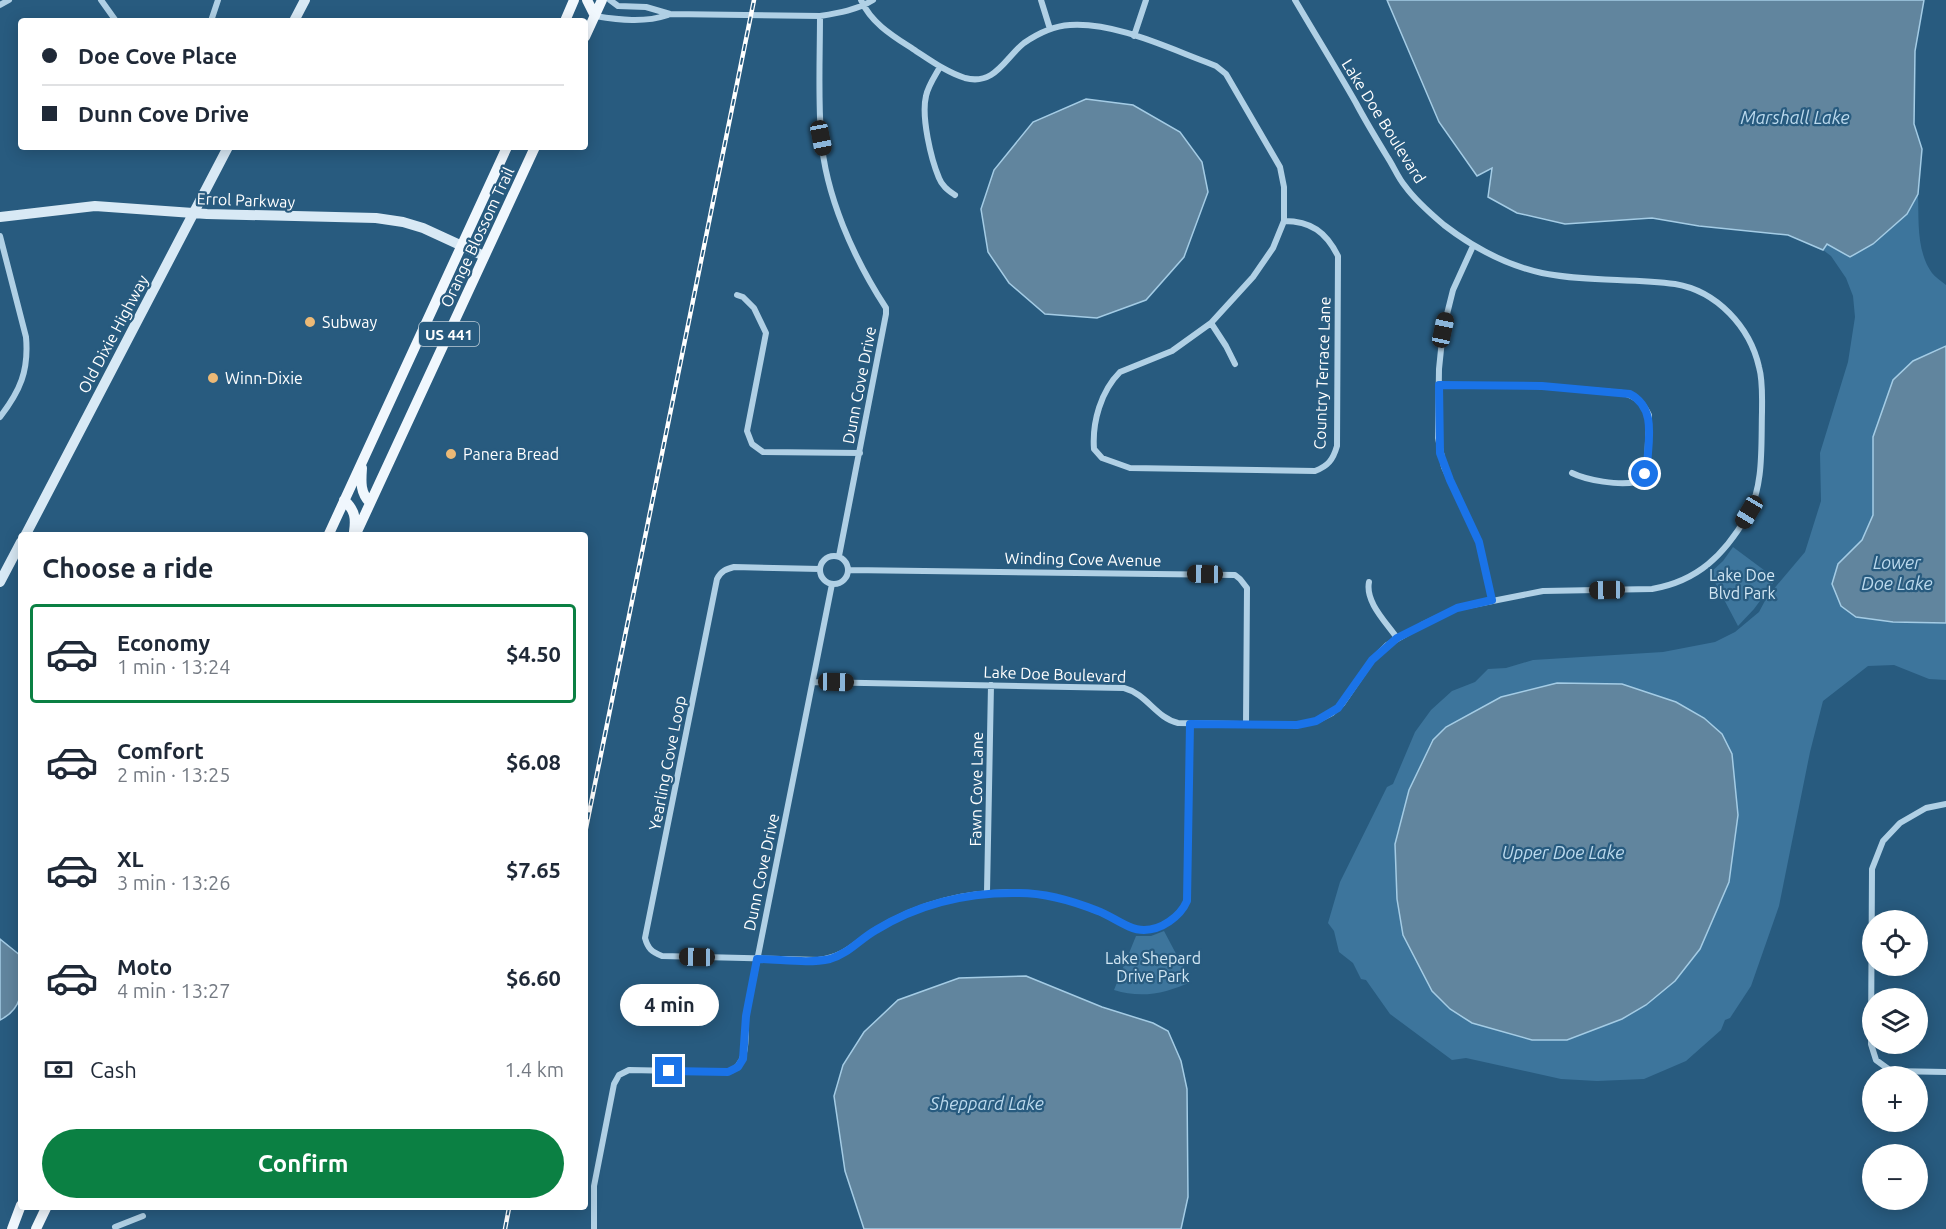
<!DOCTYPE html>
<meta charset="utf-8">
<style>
:root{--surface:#fff;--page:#f2f2f3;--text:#1f2937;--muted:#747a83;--line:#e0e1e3;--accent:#0b8043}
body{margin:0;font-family:Ubuntu,sans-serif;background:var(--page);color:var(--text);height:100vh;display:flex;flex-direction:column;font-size:22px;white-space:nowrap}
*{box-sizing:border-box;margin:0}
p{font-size:20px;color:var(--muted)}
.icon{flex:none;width:33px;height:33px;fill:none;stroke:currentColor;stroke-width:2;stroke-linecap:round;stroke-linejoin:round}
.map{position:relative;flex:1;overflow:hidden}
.panel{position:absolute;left:18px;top:532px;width:570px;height:678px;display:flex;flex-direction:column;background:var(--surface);border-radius:6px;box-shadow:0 3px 15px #0003}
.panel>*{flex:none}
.guide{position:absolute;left:18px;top:18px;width:570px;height:132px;border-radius:6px;box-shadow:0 3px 15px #0003;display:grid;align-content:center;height:132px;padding:0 24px;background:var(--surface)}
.tools{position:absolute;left:1862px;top:910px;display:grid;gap:12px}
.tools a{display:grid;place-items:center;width:66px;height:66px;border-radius:50%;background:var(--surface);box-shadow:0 3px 15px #0003;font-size:30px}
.end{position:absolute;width:27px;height:27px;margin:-14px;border:8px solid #1a73e8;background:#fff;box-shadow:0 0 0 3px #fff}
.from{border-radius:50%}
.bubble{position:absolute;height:42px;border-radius:21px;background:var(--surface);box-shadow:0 3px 15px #0003;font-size:20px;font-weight:700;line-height:42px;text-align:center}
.car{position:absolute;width:18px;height:36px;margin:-18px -9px;border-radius:8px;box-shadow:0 0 4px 2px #0007;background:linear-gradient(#222 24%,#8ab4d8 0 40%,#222 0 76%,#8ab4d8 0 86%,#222 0)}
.guide b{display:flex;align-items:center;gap:21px;height:57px;font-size:22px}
.guide b+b{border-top:2px solid var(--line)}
.guide i{width:15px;height:15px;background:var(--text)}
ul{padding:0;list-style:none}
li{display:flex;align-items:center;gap:18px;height:99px;margin:0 12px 9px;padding:0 12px;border:3px solid transparent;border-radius:6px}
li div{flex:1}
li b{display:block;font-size:22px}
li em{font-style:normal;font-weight:700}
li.on{border-color:var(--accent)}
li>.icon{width:54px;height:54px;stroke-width:1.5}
h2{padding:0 24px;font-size:27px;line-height:72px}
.pay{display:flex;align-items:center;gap:15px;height:66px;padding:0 24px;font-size:22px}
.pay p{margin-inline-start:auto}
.cta{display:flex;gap:12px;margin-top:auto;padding:12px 24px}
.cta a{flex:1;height:69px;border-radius:36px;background:var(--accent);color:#fff;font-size:24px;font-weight:700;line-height:69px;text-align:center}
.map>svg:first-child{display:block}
.green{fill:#3d759c;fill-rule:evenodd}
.water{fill:#61859e;stroke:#a4cce5;stroke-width:1.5}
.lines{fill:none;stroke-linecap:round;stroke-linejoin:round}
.street{stroke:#b0d0e5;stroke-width:6}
.secondary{stroke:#d8e9f5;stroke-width:10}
.primary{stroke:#f0f7fd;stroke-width:10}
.rail-casing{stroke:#fff;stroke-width:4.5}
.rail{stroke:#285b7f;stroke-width:2;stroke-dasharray:7;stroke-linecap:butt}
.route{stroke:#1a73e8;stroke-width:8}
.poi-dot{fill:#ecb976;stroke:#285b7f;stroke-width:2}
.labels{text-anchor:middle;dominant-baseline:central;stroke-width:4.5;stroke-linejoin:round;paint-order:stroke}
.shield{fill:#285b7f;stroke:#beced9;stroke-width:1.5}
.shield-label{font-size:15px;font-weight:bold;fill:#fff}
.street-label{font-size:16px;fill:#fff;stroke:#285b7f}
.poi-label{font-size:16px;fill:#fff;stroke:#285b7f;text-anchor:start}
.park-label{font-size:16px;fill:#d2e7f4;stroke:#285b7f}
.water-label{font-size:18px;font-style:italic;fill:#bbd9ed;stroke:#285b7f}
</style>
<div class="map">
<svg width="1946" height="1229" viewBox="0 0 1946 1229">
<rect width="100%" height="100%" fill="#285b7f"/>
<path class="green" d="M 1918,194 C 1919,219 1916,251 1932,273 C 1935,277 1941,281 1946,285 L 1946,346 L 1913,361 L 1873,437 L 1873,515 L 1862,540 L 1838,564 L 1856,617 L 1893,622 L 1946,623 L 1946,680 L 1929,679 L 1894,665 L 1868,666 L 1823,701 L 1810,752 L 1779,906 L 1751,986 L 1730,1018 L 1725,1020 L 1721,1030 L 1686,1061 L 1644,1079 L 1597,1081 L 1561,1079 L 1466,1058 L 1452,1060 L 1390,1014 L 1366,980 L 1361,979 L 1353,963 L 1339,952 L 1334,931 L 1328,923 L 1340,882 L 1387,787 L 1393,784 L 1415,732 L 1431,710 L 1452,691 L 1475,682 L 1488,669 L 1506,668 L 1533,660 L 1663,652 L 1715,642 L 1735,632 L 1759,612 L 1767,597 L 1805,552 L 1821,501 L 1820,453 L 1848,362 L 1855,317 L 1853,296 L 1846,278 L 1831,256 L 1823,250 L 1827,244 L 1907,214 ZM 1432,740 L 1732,754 L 1738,815 L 1729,882 L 1700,949 L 1675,981 L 1646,1005 L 1622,1019 L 1567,1040 L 1395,844 L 1409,790 Z
M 1733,547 L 1776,579 L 1754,609 L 1738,626 L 1710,573 L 1723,561 Z
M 1164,931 L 1191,982 C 1166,993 1142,999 1114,990 L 1136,936 L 1151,936 Z"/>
<path class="water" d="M 1387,0 L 1924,0 L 1915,51 L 1914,124 L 1922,149 L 1918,194 L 1907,214 L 1873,244 L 1850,257 L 1827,244 L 1823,250 L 1788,235 L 1699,226 L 1652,218 L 1565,224 L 1517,213 L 1488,197 L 1492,168 L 1477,176 L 1439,122 Z
M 1086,99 L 1133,105 L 1180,132 L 1202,162 L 1208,192 L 1184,257 L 1146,300 L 1097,318 L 1045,314 L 1009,283 L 988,252 L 981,209 L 994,170 L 1033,122 Z
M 1946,346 L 1946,623 L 1893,622 L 1856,617 L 1841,606 L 1832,584 L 1838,564 L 1862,540 L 1873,515 L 1873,437 L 1893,380 L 1913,361 Z
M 1557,683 L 1622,684 L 1676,702 L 1704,718 L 1722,734 L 1732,754 L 1738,815 L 1729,882 L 1700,949 L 1675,981 L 1646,1005 L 1622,1019 L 1567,1040 L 1532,1040 L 1472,1023 L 1450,1009 L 1432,991 L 1403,935 L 1397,899 L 1395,844 L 1409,790 L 1433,740 L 1446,727 L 1501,697 Z
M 0,939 L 21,956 C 21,982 28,1006 0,1020 Z
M 1026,976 L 1102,1007 L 1153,1023 L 1168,1031 L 1181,1061 L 1187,1089 L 1188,1197 L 1181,1229 L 864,1229 L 845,1171 L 834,1096 L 843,1065 L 864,1032 L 898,1000 L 959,978 Z"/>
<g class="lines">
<path class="street" d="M 101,0 L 116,21
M 610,0 L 618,6 L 646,7 L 670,14 L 820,16 C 839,13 857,10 873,0
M 861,0 C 871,23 893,36 913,49 C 930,60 946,72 965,78 C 995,86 1005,58 1024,43 C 1037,34 1054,26 1070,25 C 1114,22 1166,47 1206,62 L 1216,66 L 1226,74 L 1280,167 L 1284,187 L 1284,221 L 1273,248 L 1253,277 L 1211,323 L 1172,351 L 1120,372 C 1101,391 1092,422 1094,449 L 1102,458 L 1130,468 L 1315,471 C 1328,466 1333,460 1337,446 L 1338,256 C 1326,232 1311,221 1284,221
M 1041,0 L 1050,29
M 0,5 L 9,0
M 595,16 C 620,20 644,23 668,15
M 820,16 C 820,56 818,96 821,136 C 825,195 854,259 886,308 L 886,314 L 839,556
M 211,21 L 218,0
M 1134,36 L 1146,0
M 940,67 C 935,76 928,86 926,96 C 921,117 931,159 939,178 C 942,186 948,190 955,195
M 0,236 L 26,337 C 29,371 20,391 0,417
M 1473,246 L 1453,290 L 1443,330 L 1439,369 L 1438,438 L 1444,467 L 1479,542 L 1492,600
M 737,295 L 743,297 L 754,308 L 766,333 L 747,431 L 752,444 L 763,452 L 860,453
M 1211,323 L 1226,346 L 1235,364
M 1439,385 L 1542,386 L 1623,393 C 1636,396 1643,403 1649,415 L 1647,467 C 1645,473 1642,479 1635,482 C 1620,486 1586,480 1572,473
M820 570a14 14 0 1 1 28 0a14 14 0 1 1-28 0Z
M 820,569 L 734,567 C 726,569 721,571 717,579 L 645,938 C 648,949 652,952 662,956 L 818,960 C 846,956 852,945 874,931 C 918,903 970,890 1022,893 C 1048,894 1073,901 1097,911 C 1112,916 1128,930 1143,930 C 1161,930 1180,917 1187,901 L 1190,724
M 849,570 L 1235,575 L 1240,579 L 1247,588 L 1246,725
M 1369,582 C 1365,602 1386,622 1397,638
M 814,682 L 1124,688 C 1147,694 1156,718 1178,723 L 1297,725 L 1316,721 L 1332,713 L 1342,704 L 1372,660 L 1387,645 L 1422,625 L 1457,608 L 1543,591 L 1652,589 C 1698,581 1724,555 1747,516 C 1764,487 1761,446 1762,412 C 1762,398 1763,381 1759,367 C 1750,327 1717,291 1675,284 C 1631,278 1586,282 1542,273 C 1505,265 1474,248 1444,225 C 1431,214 1415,200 1405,186 C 1398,178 1394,167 1388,158 C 1377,140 1366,122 1356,103 C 1336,68 1315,34 1295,0
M 1946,804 L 1926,808 L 1900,823 L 1883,841 L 1872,869 L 1871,1044 L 1876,1060 L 1891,1071 L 1946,1072
M 987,892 L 991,685
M 115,1227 L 143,1216
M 594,1229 L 594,1186 L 614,1084 L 619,1075 L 629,1070 L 728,1072 C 750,1065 745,1035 746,1016 L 832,584"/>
<path class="secondary" d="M 294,21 L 305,0
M 0,217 L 95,206 L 207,214 L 376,218 L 403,222 L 423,228 L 484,256
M 25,536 L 228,147
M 0,582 L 21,542"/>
<path class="primary" d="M 587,0 L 595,16
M 565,21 L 574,0
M 585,37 L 602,0
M 362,468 C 361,482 360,492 370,503
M 344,500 C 355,510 356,518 354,532
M 328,536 L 507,147
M 355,536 L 535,147
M 12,1229 L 21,1205
M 36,1229 L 46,1208"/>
<g class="rail-casing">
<path id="rail" d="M 585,833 L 754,0
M 505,1229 L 509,1208"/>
</g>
<use href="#rail" class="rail"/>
</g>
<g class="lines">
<path class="route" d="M 669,1071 L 728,1072 L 738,1067 L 743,1059 L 746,1016 L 757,959 C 780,959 807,964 830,959 C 848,954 860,939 876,930 C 920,903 967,892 1019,893 C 1046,893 1073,901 1098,911 C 1112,916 1128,930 1144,930 C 1161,930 1180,917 1187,901 L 1190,724 L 1297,725 L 1316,721 L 1338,708 L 1372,660 L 1397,638 L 1457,608 L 1492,600 L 1479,542 L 1450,480 L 1440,453 L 1439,385 L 1542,386 L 1630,394 C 1657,408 1648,441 1647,467 L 1645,474"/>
</g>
<g class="poi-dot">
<circle cx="310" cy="322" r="6"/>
<circle cx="213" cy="378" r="6"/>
<circle cx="451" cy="454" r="6"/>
</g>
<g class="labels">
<rect class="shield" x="419" y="322" width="60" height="24" rx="4.5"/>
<g class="shield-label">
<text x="449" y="334">US 441</text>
</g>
<g class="street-label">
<text transform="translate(1384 121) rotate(58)">Lake Doe Boulevard</text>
<text transform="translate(246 200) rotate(2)">Errol Parkway</text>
<text transform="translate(477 237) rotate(-65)">Orange Blossom Trail</text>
<text transform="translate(113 334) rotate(-62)">Old Dixie Highway</text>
<text transform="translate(1322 373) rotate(-88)">Country Terrace Lane</text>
<text transform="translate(859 385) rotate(-79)">Dunn Cove Drive</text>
<text transform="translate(1083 559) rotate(1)">Winding Cove Avenue</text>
<text transform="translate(1055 674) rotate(2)">Lake Doe Boulevard</text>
<text transform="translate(667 763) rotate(-79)">Yearling Cove Loop</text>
<text transform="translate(976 789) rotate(-89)">Fawn Cove Lane</text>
<text transform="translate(761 872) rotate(-78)">Dunn Cove Drive</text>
</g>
<g class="poi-label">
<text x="322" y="322">Subway</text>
<text x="225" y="378">Winn-Dixie</text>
<text x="463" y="454">Panera Bread</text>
</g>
<g class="park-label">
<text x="1742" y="575">Lake Doe<tspan x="1742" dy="18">Blvd Park</tspan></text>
<text x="1153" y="958">Lake Shepard<tspan x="1153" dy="18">Drive Park</tspan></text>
</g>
<g class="water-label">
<text x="1795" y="117">Marshall Lake</text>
<text x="1897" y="562">Lower<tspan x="1897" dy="21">Doe Lake</tspan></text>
<text x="1563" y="852">Upper Doe Lake</text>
<text x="987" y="1103">Sheppard Lake</text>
</g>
</g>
</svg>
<div class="tools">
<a><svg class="icon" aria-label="locate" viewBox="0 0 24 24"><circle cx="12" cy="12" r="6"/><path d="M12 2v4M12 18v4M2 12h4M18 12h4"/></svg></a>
<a><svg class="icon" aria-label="layers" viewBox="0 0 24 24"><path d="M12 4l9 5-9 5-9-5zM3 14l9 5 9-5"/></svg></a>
<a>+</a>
<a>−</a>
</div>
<i class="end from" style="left:1645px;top:474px"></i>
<i class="end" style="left:669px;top:1071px"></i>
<div class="bubble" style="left:620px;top:984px;width:99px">4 min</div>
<i class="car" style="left:821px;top:138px;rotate:169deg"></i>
<i class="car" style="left:1443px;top:330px;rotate:12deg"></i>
<i class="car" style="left:1749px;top:512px;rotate:211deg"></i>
<i class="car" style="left:1205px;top:574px;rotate:271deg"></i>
<i class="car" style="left:1607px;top:590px;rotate:269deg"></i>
<i class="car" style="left:836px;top:682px;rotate:91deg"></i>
<i class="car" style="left:697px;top:957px;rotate:271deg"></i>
<div class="guide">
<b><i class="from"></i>Doe Cove Place</b>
<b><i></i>Dunn Cove Drive</b>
</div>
<section class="panel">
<h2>Choose a ride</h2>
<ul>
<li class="on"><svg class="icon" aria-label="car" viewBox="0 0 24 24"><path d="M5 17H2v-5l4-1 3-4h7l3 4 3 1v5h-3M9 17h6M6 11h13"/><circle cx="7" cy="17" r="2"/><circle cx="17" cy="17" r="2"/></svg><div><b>Economy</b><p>1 min · 13:24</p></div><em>$4.50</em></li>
<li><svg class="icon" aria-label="car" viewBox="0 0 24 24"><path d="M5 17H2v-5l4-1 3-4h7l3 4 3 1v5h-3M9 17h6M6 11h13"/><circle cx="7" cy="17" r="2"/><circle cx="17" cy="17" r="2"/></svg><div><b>Comfort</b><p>2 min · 13:25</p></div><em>$6.08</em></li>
<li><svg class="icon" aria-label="car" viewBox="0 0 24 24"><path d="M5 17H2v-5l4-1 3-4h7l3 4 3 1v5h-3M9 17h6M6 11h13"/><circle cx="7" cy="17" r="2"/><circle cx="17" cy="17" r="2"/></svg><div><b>XL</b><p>3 min · 13:26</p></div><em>$7.65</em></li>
<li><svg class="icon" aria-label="car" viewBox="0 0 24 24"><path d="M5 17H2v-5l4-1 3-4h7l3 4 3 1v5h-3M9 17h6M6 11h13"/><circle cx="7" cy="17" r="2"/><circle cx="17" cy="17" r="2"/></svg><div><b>Moto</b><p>4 min · 13:27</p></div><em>$6.60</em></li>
</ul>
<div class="pay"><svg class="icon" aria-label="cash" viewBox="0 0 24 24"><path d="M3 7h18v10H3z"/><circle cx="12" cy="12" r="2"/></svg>Cash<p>1.4 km</p></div>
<div class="cta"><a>Confirm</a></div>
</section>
</div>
